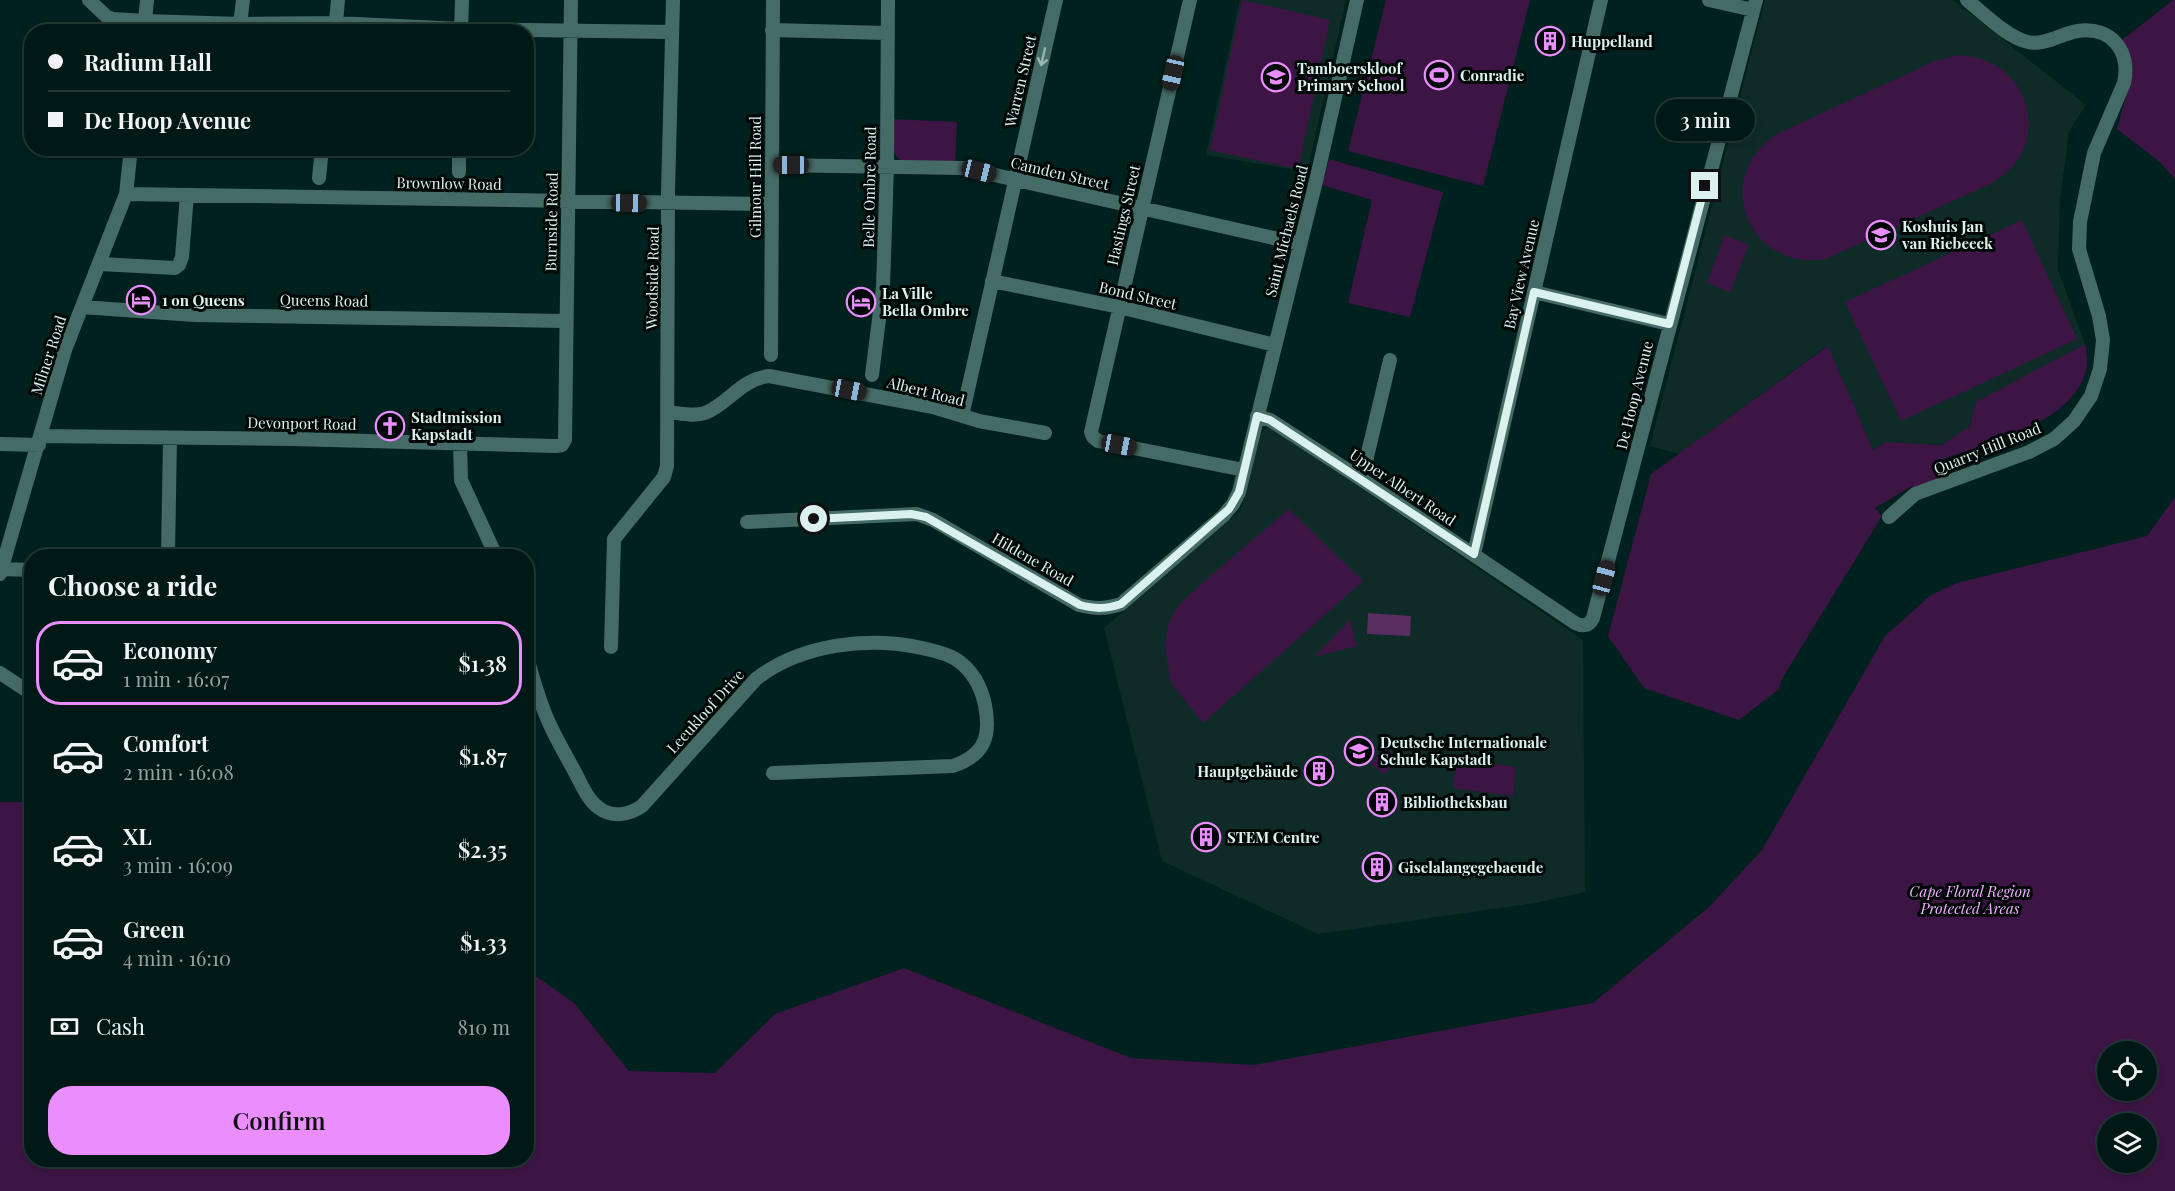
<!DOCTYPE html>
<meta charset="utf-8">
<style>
:root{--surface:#001916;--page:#0e2623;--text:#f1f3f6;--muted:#95a0a1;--line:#223835;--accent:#ea8dfd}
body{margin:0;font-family:"Playfair Display",serif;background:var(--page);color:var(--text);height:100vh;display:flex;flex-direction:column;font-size:22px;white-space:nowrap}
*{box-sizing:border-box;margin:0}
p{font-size:20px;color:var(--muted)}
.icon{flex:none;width:33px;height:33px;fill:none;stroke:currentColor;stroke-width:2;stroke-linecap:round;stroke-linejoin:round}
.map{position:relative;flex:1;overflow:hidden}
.panel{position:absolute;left:24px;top:549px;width:510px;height:618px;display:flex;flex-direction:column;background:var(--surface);border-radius:24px;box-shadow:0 3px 9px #0003,0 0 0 2px var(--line)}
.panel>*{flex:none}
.banner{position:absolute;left:24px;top:24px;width:510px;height:132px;border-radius:24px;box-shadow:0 3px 9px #0003,0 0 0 2px var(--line);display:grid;align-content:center;height:132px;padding:0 24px;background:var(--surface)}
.controls{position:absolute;left:2097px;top:1041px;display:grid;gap:12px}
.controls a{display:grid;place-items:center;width:60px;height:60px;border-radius:50%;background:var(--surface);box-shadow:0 3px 9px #0003,0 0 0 2px var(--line);font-size:30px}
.end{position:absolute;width:27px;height:27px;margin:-14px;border:8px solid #daf1ee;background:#111;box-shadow:0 0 0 3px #111}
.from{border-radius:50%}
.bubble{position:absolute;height:42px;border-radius:21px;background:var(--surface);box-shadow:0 3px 9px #0003,0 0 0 2px var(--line);font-size:20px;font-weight:600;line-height:42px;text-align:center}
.car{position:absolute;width:18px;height:36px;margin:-18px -9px;border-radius:8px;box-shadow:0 0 4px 2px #0007;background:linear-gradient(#222 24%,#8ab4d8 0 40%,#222 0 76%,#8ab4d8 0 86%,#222 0)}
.banner b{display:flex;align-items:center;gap:21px;height:57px;font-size:22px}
.banner b+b{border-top:2px solid var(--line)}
.banner i{width:15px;height:15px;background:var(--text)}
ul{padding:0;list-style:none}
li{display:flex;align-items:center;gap:18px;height:84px;margin:0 12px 9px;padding:0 12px;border:3px solid transparent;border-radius:24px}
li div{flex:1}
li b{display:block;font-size:22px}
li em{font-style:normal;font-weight:600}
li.active{border-color:var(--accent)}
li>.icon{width:54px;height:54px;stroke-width:1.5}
h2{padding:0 24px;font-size:27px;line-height:72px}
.pay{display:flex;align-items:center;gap:15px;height:66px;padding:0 24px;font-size:22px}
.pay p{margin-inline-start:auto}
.cta{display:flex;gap:12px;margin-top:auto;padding:12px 24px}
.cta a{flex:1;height:69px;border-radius:24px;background:var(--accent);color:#111;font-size:24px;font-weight:600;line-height:69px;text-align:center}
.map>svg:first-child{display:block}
.built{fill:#0e2b28}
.green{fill:#3d1545;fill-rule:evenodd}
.water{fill:#582e61}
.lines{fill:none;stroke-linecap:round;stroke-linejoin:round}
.street{stroke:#456b67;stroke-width:14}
.oneway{stroke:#97b5b1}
.route{stroke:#daf1ee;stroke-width:8}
.labels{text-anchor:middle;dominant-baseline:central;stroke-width:6;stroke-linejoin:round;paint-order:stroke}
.poi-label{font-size:15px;font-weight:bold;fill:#daf1ee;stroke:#000807;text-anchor:start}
.street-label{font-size:15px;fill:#daf1ee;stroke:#000807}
.park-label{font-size:15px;font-style:italic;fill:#f0affd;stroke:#000807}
</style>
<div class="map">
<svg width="2175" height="1191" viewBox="0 0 2175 1191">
<rect width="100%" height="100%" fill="#00211e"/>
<path class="built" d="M 1240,0 L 1346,0 L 1307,172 L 1206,155 Z
M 1765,0 L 1953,0 L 2086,105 L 2069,131 L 2060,200 L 2058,270 L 2085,344 L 1977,402 L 1970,426 L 1942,445 L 1886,442 L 1873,450 L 1827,346 L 1679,454 L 1650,446 Z
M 1268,428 L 1279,432 L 1583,640 L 1585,892 L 1535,903 L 1318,934 L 1162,861 L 1104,628 L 1241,510 L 1258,437 L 1264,430 Z"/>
<path class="green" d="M 1242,0 L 1330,20 L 1298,169 L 1210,150 Z
M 1386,0 L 1530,0 L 1483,186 L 1348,151 Z
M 2173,0 L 2175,0 L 2175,179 L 2160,162 L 2117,129 L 2133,71 L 2130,53 L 2122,40 Z
M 1959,55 C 2031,58 2056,146 1992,183 L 1826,259 C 1747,272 1710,175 1779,133 L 1935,61 Z
M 892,119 L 957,122 L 955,164 L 901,161 C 888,151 892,134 892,119 Z
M 1329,159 L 1443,192 L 1410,317 L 1348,303 L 1372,200 L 1322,185 Z
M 2022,220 L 2077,339 L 1901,421 L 1845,302 Z
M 1725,235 L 1749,245 L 1730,292 L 1707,283 Z
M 2085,344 C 2086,351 2088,360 2087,367 C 2074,426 1983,444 1934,462 L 1938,479 L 1915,488 L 1912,486 L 1875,508 L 1882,516 L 1783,677 L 1778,690 L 1739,720 L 1644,688 L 1608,636 L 1651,474 L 1828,346 L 1873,450 L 1886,442 L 1942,445 L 1970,426 L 1976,402 Z
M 2175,497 L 2175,1191 L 0,1191 L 0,802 L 31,802 L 32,1160 L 526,1160 L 527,970 L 574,1003 L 629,1071 L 715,1073 L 775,1014 L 904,968 L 1131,1058 L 1254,1065 L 1593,1003 L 1708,908 L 1762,850 L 1885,636 L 1931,595 L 1957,583 L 2147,536 ZM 2108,1052 L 2146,1052 L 2146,1090 L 2108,1090 ZM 2108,1124 L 2146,1124 L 2146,1162 L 2108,1162 Z
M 1289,509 L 1363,581 L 1203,723 L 1174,687 L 1170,679 L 1165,644 L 1169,622 L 1179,605 L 1200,585 Z
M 1350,620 L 1357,646 L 1314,657 Z
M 1385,747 L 1397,758 L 1385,775 L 1371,764 Z
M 1456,759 L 1516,767 L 1513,796 L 1453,788 Z"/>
<path class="water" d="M 1368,613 L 1411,616 L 1410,636 L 1367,634 Z"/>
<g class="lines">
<path class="street" d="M 89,0 L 107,17 L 113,19 L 145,21 L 240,24 L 336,23 L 461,29 L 672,32
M 1190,0 L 1091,432 L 1093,437 L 1098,441 L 1244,470
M 1709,0 L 1753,10
M 240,24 L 243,0
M 772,30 L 887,33
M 144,32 L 147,0
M 335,32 L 338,0
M 461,32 L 462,0
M 772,165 L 964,168 L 1300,244
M 459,172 L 459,148
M 319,178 L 322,148
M 126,194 L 772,204
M 100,264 L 175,268 L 179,265 L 182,257 L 187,195
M 992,281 L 1119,307 L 1275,345
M 1534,292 L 1669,324
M 82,307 L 194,315 L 565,321
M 771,355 L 773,0
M 872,375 L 883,287 L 887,166 L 888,0
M 667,412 C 679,413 694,417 705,413 C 728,404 741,379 769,376 L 933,407 L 979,421 L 1045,433
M 962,416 L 1056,0
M 1257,416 L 1270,420 L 1358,477 L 1575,623 C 1583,627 1589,626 1593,618 L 1756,0
M 41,436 L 292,439 L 556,446 L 562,445 L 565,440 L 571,0
M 460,442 L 461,480 L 496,556
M 0,444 L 39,445
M 1358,477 L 1366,461 L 1390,360
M 1889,517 L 1915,494 L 2029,452 L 2054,439 L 2074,421 L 2091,396 L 2100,369 L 2103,340 L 2099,316 L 2079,249 L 2080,222 L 2094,153 L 2124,83 C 2131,52 2112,26 2078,31 C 2062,33 2045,46 2028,42 C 2008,38 1983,13 1967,0
M 747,522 L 917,514 L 933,520 L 1079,605 C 1095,609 1106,609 1121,604 L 1223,516 L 1233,504 L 1239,492 L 1317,177 L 1357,0
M 1474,554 L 1601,0
M 168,556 L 170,438
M 0,569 L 32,570
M 0,574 L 65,350 L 126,194 L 131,148
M 611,647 L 614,539 L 664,477 L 667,466 L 668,192 L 673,0
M 526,655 C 534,680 540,706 552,729 C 559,744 568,759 576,774 C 582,786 588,800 599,808 C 612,818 629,815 642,806 L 756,679 C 801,644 868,636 922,648 C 934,651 947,653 957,660 C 973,671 981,686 985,705 C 991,736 985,755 953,766 L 773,773
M 0,673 L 32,694"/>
</g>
<defs><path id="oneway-shaft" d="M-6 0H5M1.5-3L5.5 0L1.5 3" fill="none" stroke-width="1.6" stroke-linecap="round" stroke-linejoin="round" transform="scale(1.5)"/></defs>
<use class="oneway" href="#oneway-shaft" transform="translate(1043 57) rotate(103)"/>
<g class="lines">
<path class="route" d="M 814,519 L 911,514 L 926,517 L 1080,605 C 1095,609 1106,609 1121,604 L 1229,509 L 1239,492 L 1257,416 L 1270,420 L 1474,554 L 1534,292 L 1669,324 L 1705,186"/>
</g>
<defs>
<g id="building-ring" transform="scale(1.5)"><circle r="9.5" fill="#000807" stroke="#ea8dfd" stroke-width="1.5"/><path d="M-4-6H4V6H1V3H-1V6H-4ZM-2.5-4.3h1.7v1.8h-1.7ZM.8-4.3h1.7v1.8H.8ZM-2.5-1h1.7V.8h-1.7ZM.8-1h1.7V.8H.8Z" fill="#ea8dfd"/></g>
<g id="stadium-ring" transform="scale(1.5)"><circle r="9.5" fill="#000807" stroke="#ea8dfd" stroke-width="1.5"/><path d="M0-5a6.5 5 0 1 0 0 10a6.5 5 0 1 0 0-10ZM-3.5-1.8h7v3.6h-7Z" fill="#ea8dfd"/></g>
<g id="school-ring" transform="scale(1.5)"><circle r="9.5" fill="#000807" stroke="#ea8dfd" stroke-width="1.5"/><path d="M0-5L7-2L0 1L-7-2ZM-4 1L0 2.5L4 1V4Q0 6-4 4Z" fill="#ea8dfd"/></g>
<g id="hotel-ring" transform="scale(1.5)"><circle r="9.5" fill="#000807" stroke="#ea8dfd" stroke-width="1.5"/><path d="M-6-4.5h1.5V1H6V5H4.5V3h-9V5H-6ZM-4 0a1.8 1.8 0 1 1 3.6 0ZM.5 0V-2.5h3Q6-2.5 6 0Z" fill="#ea8dfd"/></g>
<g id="church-ring" transform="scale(1.5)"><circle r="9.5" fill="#000807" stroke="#ea8dfd" stroke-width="1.5"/><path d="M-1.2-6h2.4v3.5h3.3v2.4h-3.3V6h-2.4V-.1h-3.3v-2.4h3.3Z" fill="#ea8dfd"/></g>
</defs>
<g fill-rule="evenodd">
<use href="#building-ring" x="1550" y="41"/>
<use href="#stadium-ring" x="1439" y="75"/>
<use href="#school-ring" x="1276" y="77"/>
<use href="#school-ring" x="1881" y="235"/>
<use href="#hotel-ring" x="141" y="300"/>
<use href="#hotel-ring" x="861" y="302"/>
<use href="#church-ring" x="390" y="426"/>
<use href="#school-ring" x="1359" y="751"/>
<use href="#building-ring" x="1319" y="771"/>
<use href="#building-ring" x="1382" y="802"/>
<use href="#building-ring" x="1206" y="837"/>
<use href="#building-ring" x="1377" y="867"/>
</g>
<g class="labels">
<g class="poi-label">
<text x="1571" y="41">Huppelland</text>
<text x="1297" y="68">Tamboerskloof<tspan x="1297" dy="17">Primary School</tspan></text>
<text x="1460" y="75">Conradie</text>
<text x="1902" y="226">Koshuis Jan<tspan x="1902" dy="17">van Riebeeck</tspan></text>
<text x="882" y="293">La Ville<tspan x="882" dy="17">Bella Ombre</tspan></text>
<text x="162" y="300">1 on Queens</text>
<text x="411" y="417">Stadtmission<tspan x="411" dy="17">Kapstadt</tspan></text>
<text x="1380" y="742">Deutsche Internationale<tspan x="1380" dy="17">Schule Kapstadt</tspan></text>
<text x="1298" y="771" text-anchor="end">Hauptgebäude</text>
<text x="1403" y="802">Bibliotheksbau</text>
<text x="1227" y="837">STEM Centre</text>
<text x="1398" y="867">Giselalangegebaeude</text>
</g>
<g class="street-label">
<text transform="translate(1020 81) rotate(-77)">Warren Street</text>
<text transform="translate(1060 173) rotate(13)">Camden Street</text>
<text transform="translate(755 177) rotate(-90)">Gilmour Hill Road</text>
<text transform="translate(449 183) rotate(1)">Brownlow Road</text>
<text transform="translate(869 187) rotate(-89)">Belle Ombre Road</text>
<text transform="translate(1123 215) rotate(-77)">Hastings Street</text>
<text transform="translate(551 222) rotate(-89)">Burnside Road</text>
<text transform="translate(1286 231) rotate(-76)">Saint Michaels Road</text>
<text transform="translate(1521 274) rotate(-77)">Bay View Avenue</text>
<text transform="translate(652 278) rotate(-89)">Woodside Road</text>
<text transform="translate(1138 295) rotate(13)">Bond Street</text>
<text transform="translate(324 300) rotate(1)">Queens Road</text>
<text transform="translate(48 355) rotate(-72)">Milner Road</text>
<text transform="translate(926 391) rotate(14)">Albert Road</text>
<text transform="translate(1634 395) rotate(-76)">De Hoop Avenue</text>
<text transform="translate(302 423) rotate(1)">Devonport Road</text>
<text transform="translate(1987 448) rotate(-22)">Quarry Hill Road</text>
<text transform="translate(1403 487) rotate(34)">Upper Albert Road</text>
<text transform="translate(1033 559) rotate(30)">Hildene Road</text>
<text transform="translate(705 711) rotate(-48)">Leeukloof Drive</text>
</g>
<g class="park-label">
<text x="1970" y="891">Cape Floral Region<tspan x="1970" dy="17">Protected Areas</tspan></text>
</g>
</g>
</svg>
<div class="controls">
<a><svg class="icon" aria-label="locate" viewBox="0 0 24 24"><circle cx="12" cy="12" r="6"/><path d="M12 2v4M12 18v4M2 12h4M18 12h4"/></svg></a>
<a><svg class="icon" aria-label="layers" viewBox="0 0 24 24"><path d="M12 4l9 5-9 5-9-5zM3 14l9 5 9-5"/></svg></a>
</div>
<i class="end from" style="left:814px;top:519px"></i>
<i class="end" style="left:1705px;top:186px"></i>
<div class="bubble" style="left:1656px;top:99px;width:99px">3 min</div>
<i class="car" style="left:1173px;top:73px;rotate:193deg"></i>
<i class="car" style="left:791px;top:165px;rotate:270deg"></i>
<i class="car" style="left:979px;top:171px;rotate:104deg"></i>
<i class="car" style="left:629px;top:203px;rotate:91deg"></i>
<i class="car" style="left:849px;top:390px;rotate:101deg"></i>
<i class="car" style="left:1119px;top:445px;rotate:101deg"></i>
<i class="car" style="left:1604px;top:578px;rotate:15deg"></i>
<div class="banner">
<b><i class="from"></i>Radium Hall</b>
<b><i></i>De Hoop Avenue</b>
</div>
<section class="panel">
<h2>Choose a ride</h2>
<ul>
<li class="active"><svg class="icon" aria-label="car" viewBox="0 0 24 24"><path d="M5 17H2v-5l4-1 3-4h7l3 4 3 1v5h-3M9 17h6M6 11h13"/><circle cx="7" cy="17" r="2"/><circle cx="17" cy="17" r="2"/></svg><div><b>Economy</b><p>1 min · 16:07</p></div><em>$1.38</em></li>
<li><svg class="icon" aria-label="car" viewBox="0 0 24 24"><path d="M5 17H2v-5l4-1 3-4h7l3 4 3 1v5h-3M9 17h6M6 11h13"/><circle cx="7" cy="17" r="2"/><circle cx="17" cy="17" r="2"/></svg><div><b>Comfort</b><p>2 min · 16:08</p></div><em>$1.87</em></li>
<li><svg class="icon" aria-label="car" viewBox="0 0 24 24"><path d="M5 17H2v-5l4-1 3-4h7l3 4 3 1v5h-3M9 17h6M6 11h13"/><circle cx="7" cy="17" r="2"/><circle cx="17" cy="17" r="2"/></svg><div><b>XL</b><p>3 min · 16:09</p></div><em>$2.35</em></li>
<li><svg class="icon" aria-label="car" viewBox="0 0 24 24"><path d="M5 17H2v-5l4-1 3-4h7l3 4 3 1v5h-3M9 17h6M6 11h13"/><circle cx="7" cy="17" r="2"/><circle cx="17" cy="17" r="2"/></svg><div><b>Green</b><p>4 min · 16:10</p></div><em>$1.33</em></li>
</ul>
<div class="pay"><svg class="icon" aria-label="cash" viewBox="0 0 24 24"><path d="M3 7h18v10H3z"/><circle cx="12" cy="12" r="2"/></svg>Cash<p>810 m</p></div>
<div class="cta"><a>Confirm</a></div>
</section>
</div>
